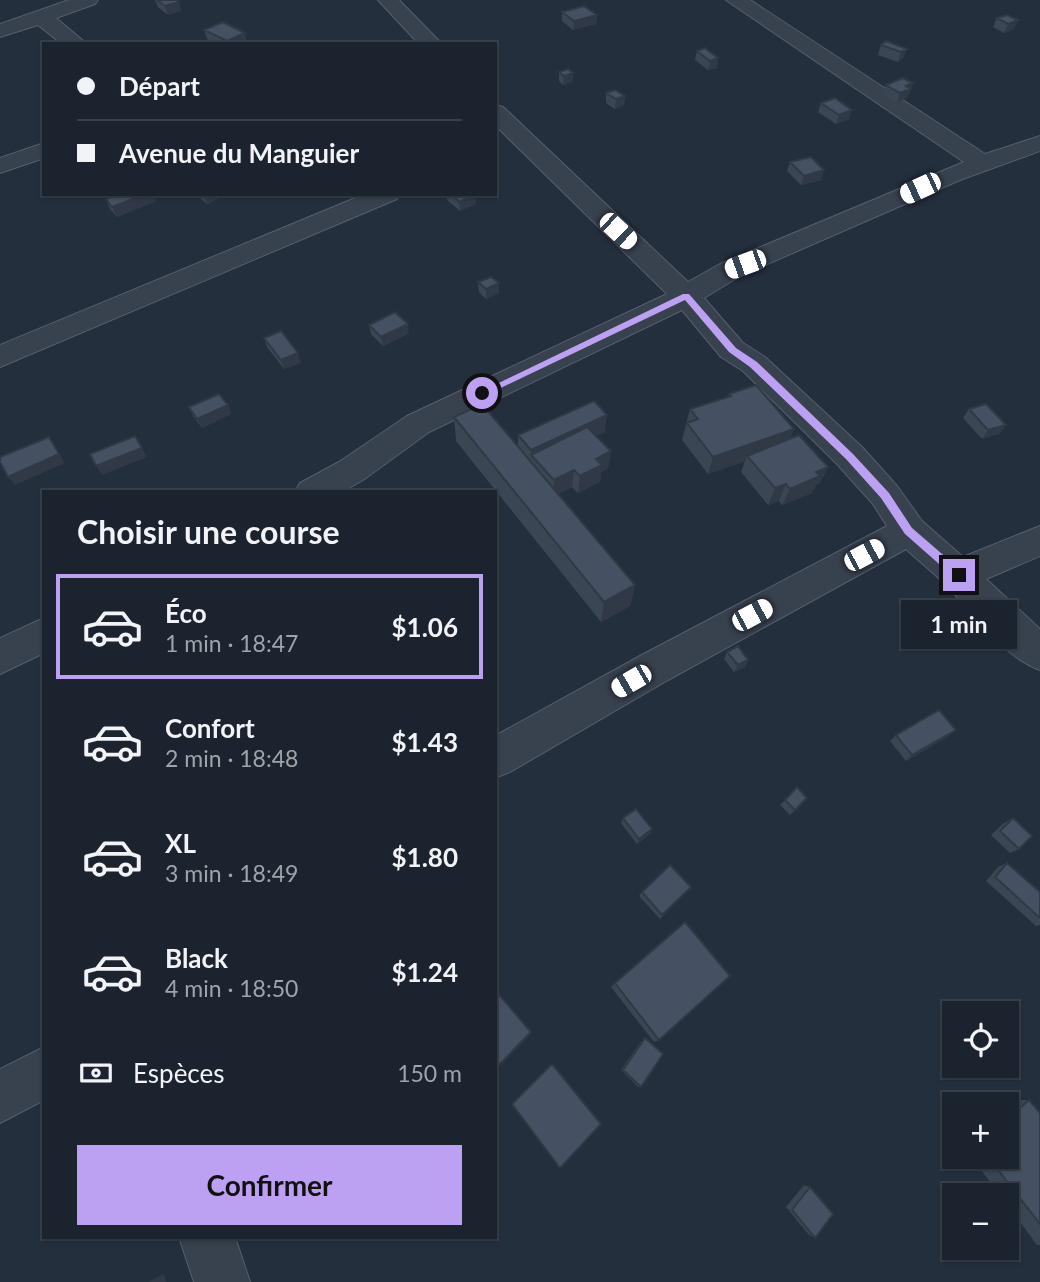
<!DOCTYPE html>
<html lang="fr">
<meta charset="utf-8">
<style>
:root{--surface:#1b232e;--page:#242b36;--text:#f1f3f6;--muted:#a0a4aa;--line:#39404a;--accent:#bca0f2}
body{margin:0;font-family:Lato,sans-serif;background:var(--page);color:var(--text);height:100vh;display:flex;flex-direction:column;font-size:26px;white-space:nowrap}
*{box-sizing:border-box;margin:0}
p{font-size:23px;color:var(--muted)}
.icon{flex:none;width:38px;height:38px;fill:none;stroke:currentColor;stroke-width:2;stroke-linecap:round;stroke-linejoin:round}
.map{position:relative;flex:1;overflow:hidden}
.sheet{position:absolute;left:42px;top:490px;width:455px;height:749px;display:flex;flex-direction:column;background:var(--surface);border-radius:0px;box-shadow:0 2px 5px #0004,0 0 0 2px var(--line)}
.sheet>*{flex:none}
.top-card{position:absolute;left:42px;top:42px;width:455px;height:154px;border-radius:0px;box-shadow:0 2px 5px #0004,0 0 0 2px var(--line);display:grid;align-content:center;height:154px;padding:0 35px;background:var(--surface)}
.fabs{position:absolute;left:942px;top:1001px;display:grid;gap:14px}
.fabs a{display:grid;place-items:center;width:77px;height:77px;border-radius:0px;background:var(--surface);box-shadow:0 2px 5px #0004,0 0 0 2px var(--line);font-size:35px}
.end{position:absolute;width:32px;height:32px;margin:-16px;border:9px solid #bca0f2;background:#111;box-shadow:0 0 0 4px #111}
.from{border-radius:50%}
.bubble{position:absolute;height:49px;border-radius:0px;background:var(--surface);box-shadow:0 2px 5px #0004,0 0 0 2px var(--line);font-size:23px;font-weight:700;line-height:49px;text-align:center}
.car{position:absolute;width:21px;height:42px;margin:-21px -10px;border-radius:9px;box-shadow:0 0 5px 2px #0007;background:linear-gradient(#fff 24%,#345 0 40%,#fff 0 76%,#345 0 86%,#fff 0)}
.top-card b{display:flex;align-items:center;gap:24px;height:66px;font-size:26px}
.top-card b+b{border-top:2px solid var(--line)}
.top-card i{width:18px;height:18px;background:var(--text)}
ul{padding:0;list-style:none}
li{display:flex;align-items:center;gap:21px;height:105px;margin:0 14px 10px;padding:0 21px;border:4px solid transparent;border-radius:0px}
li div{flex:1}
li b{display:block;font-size:26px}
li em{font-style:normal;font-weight:700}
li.current{border-color:var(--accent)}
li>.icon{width:63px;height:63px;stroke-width:1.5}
h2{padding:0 35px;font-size:32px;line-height:84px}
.pay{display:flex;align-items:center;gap:18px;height:77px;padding:0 35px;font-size:26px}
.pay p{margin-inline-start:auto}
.primary-button{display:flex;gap:14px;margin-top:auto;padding:14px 35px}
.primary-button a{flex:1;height:80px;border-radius:0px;background:var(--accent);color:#111;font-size:28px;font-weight:700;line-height:80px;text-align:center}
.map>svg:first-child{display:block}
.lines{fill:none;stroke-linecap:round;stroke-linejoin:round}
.minor-casing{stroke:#565f6c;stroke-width:2}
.minor{fill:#38414e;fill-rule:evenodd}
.wall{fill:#3b4654}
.shaded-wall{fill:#303945}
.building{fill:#455162;stroke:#303945;stroke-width:2}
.route{fill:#bca0f2}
</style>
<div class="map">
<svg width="1040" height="1282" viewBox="0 0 1040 1282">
<rect width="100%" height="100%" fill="#242f3e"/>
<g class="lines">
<g class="minor-casing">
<path id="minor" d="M 69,0 L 98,0 L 95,4 L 56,18 L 87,44 L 62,44 L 38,25 L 0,37 L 0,24 Z
M 378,0 L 399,0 L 442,44 L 419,44 Z
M 726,0 L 750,0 L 985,154 L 1040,136 L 1040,151 L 960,180 L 740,276 L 704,298 L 743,343 L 765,357 L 862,447 L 897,486 L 922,521 L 963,557 L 1040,526 L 1040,556 L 986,579 L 1040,629 L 1040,670 C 1002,656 975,615 947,586 C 934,573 920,562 906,549 L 668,680 L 510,772 L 495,778 L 495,736 L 640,656 L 887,526 L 873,504 L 838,465 L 743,371 L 721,357 L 682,310 L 429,432 L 363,480 L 342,492 L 295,492 L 300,483 L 339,462 L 407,416 L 667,294 L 495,125 L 495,105 L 503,107 L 688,282 L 720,264 L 964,162 Z
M 44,143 L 44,158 L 0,173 L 0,158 Z
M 365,194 L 401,194 L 397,199 L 0,367 L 0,345 Z
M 44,618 L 44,653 L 0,674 L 0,638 Z
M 44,1047 L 44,1100 L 0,1123 L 0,1069 Z
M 179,1237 L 235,1237 L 250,1282 L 194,1282 Z"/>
</g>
<use href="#minor" class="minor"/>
</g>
<path class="wall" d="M 155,0 L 176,0 L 179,2 L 181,11 L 168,15 L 158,7 Z
M 562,12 L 597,15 L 596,24 L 573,30 L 562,21 Z
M 1007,15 L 1014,29 L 1004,33 L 993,27 L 997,18 Z
M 204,30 L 247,42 L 243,44 L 216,44 L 207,39 Z
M 881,45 L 907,49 L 903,58 L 898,62 L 878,55 Z
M 697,51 L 718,58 L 717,68 L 708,70 L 695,60 Z
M 559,72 L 573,73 L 572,82 L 563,85 L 559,81 Z
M 913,83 L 907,98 L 897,102 L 882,94 L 886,85 Z
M 615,90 L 625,96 L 624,105 L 615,109 L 606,103 L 606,93 Z
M 821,103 L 849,119 L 836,124 L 818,112 Z
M 790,162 L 824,170 L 821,180 L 801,185 L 787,171 Z
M 119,194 L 153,194 L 156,201 L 117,217 L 110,209 L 106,199 Z
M 195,194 L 227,194 L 207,204 Z
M 446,194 L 475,194 L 476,204 L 460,211 L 447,200 Z
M 478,282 L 499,293 L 486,299 L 479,292 Z
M 369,325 L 409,333 L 383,346 L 371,334 Z
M 264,338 L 301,363 L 284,369 L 267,347 Z
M 729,394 L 794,429 L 790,439 L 828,467 L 820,483 L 816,485 L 812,493 L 782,505 L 779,501 L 768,505 L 741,472 L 745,461 L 708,474 L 682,440 L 690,409 L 728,397 Z
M 228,405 L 231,414 L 202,428 L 193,416 L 189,407 Z
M 969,409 L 1006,425 L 999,434 L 982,439 L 963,418 Z
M 454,417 L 518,447 L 518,435 L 605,432 L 596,436 L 611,451 L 608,468 L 601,472 L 600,482 L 578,493 L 572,487 L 558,494 L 635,585 L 630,606 L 601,622 L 456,441 Z
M 727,652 L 748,660 L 745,667 L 734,672 L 724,659 Z
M 956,730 L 949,736 L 906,761 L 890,741 L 896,735 Z
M 807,798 L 790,815 L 780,805 L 785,800 Z
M 623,818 L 650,834 L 637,844 L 621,823 Z
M 1013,818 L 1019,849 L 1010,853 L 991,835 L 1004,823 Z
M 1007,863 L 1040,892 L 1040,925 L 1036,926 L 986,881 L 998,867 Z
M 691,887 L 660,919 L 639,896 L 642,892 Z
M 615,983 L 659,1040 L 654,1042 L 611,987 Z
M 645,1038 L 641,1087 L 638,1087 L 621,1070 L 643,1039 Z
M 1009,1100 L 1029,1100 L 1040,1113 L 1040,1245 L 1037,1245 L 1006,1203 L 1006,1195 L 1000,1195 L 971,1157 L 1006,1157 L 1006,1104 L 1004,1104 Z
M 804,1185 L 810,1187 L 815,1238 L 809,1235 L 786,1207 Z"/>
<path class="shaded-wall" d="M 179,2 L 181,11 L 168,15 L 165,6 Z
M 597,15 L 596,24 L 573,30 L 574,21 Z
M 1018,20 L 1014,29 L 1004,33 L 1008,24 Z
M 245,33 L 247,42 L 243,44 L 227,44 L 227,41 Z
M 907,49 L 903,58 L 898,62 L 901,52 Z
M 718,58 L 717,68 L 708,70 L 710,61 Z
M 573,73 L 572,82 L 563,85 L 564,76 Z
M 913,83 L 907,98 L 897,102 L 900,93 L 906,86 Z
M 625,96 L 624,105 L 615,109 L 616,99 Z
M 852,110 L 849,119 L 836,124 L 839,115 Z
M 824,170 L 821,180 L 801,185 L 804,176 Z
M 146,194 L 153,194 L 156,201 L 117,217 L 112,207 Z
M 203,194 L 227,194 L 207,204 Z
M 476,195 L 476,204 L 460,211 L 459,202 Z
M 499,283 L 499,293 L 486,299 L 486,289 Z
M 408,324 L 409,333 L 383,346 L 381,337 Z
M 298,353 L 301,363 L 284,369 L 281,360 Z
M 228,405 L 231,414 L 202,428 L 197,419 Z
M 607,415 L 605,432 L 539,463 L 531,455 L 531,466 L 531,450 Z
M 1006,425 L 999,434 L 982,439 L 988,430 Z
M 794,429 L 787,446 L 747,456 L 745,461 L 708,474 L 713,457 Z
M 135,436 L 147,457 L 102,475 L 96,466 Z
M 49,437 L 65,463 L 15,485 L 8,477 Z
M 611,451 L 608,468 L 601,472 L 600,482 L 578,493 L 580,476 L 596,459 Z
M 828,467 L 820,483 L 816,485 L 812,493 L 782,505 L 790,489 L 816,472 Z
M 574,470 L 572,487 L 553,496 L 554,480 Z
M 786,484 L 779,501 L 768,505 L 775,488 Z
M 635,585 L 630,606 L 601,622 L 604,602 Z
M 748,660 L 745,667 L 734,672 L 738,665 Z
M 956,730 L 949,736 L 906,761 L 912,755 Z
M 652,829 L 650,834 L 637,844 L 639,839 Z
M 531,1032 L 530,1035 L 495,1071 L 495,1069 Z
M 164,1274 L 166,1282 L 148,1282 Z"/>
<path class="building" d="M 157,0 L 176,0 L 179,2 L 165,6 Z
M 584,6 L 597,15 L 574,21 L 562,12 Z
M 1007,15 L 1018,20 L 1008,24 L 997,18 Z
M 223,22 L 245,33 L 227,41 L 204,30 Z
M 886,41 L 907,49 L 901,52 L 881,45 Z
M 705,48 L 718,58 L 710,61 L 697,51 Z
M 568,69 L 573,73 L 564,76 L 559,72 Z
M 903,78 L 913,83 L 906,86 L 911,89 L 900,93 L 886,85 Z
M 615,90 L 625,96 L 616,99 L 606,93 Z
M 835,98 L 852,110 L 839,115 L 821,103 Z
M 811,157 L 824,170 L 804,176 L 790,162 Z
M 119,194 L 146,194 L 112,207 L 106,199 Z
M 451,194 L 475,194 L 476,195 L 459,202 Z
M 491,277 L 499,283 L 486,289 L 478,282 Z
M 395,312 L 408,324 L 381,337 L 369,325 Z
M 281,331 L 298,353 L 281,360 L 264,338 Z
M 756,385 L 794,429 L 713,457 L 687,423 L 698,419 L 690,409 L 731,396 L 729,394 Z
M 219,394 L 228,405 L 197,419 L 189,407 Z
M 594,401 L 607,415 L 531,450 L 518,435 Z
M 482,404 L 635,585 L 604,602 L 454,417 Z
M 986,404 L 1006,425 L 988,430 L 969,409 Z
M 587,427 L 611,451 L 596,459 L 602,465 L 580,476 L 574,470 L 554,480 L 531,455 Z
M 799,435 L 828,467 L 816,472 L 820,476 L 790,489 L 786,484 L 775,488 L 747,456 Z
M 135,436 L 142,448 L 96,466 L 90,454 Z
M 49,437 L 59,454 L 8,477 L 0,462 L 0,457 Z
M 738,646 L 748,660 L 738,665 L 727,652 Z
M 939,710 L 956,730 L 912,755 L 896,735 Z
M 797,787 L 807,798 L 795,810 L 785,800 Z
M 636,809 L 652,829 L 639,839 L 623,818 Z
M 1013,818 L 1032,836 L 1019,849 L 1000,831 Z
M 1007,863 L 1040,892 L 1040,918 L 995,877 Z
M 670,865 L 691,887 L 662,915 L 642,892 Z
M 685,922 L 730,976 L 659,1040 L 615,983 Z
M 495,990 L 531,1032 L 495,1069 Z
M 645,1038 L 663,1054 L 641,1087 L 623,1070 Z
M 552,1064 L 601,1124 L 560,1168 L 512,1104 Z
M 1029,1100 L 1040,1113 L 1040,1224 L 988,1157 L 1006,1157 L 1006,1120 Z
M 810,1187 L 833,1214 L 815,1238 L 792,1210 Z"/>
<path class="route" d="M 683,294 L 689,294 L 736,348 L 757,362 L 853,454 L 889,493 L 912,528 L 963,572 L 963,578 L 955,578 L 905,534 L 881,498 L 846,459 L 750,367 L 729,352 L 685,300 L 486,395 L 478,393 Z"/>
</svg>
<div class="fabs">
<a><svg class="icon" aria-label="locate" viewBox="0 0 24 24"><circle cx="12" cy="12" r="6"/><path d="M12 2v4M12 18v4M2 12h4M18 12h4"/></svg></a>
<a>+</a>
<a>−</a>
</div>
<i class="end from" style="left:482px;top:393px"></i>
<i class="end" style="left:959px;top:575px"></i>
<div class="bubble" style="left:901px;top:600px;width:116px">1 min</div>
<i class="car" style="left:920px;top:188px;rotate:245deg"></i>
<i class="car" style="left:618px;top:231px;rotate:133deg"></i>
<i class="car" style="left:745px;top:264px;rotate:250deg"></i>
<i class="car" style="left:864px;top:555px;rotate:62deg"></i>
<i class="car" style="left:752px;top:615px;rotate:62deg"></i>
<i class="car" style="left:631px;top:681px;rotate:240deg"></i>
<div class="top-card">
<b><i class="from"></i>Départ</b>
<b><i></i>Avenue du Manguier</b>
</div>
<section class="sheet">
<h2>Choisir une course</h2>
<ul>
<li class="current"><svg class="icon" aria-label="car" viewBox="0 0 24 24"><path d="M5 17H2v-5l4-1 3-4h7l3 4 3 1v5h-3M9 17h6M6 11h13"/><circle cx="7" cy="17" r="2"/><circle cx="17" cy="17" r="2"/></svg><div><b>Éco</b><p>1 min · 18:47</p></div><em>$1.06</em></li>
<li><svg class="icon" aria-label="car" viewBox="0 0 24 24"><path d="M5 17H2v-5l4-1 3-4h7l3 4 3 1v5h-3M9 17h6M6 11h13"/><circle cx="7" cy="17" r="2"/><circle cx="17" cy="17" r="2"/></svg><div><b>Confort</b><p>2 min · 18:48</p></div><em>$1.43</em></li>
<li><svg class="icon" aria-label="car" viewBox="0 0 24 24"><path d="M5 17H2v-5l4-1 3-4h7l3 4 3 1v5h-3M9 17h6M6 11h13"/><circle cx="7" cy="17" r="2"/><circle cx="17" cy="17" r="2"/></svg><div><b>XL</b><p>3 min · 18:49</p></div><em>$1.80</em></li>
<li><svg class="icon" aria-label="car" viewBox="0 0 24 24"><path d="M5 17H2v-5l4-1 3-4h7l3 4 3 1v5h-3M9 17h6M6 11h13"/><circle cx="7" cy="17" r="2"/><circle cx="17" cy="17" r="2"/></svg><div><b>Black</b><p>4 min · 18:50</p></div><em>$1.24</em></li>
</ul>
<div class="pay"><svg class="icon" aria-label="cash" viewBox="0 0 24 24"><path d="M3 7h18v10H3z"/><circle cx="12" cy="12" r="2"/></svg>Espèces<p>150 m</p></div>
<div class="primary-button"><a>Confirmer</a></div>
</section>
</div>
